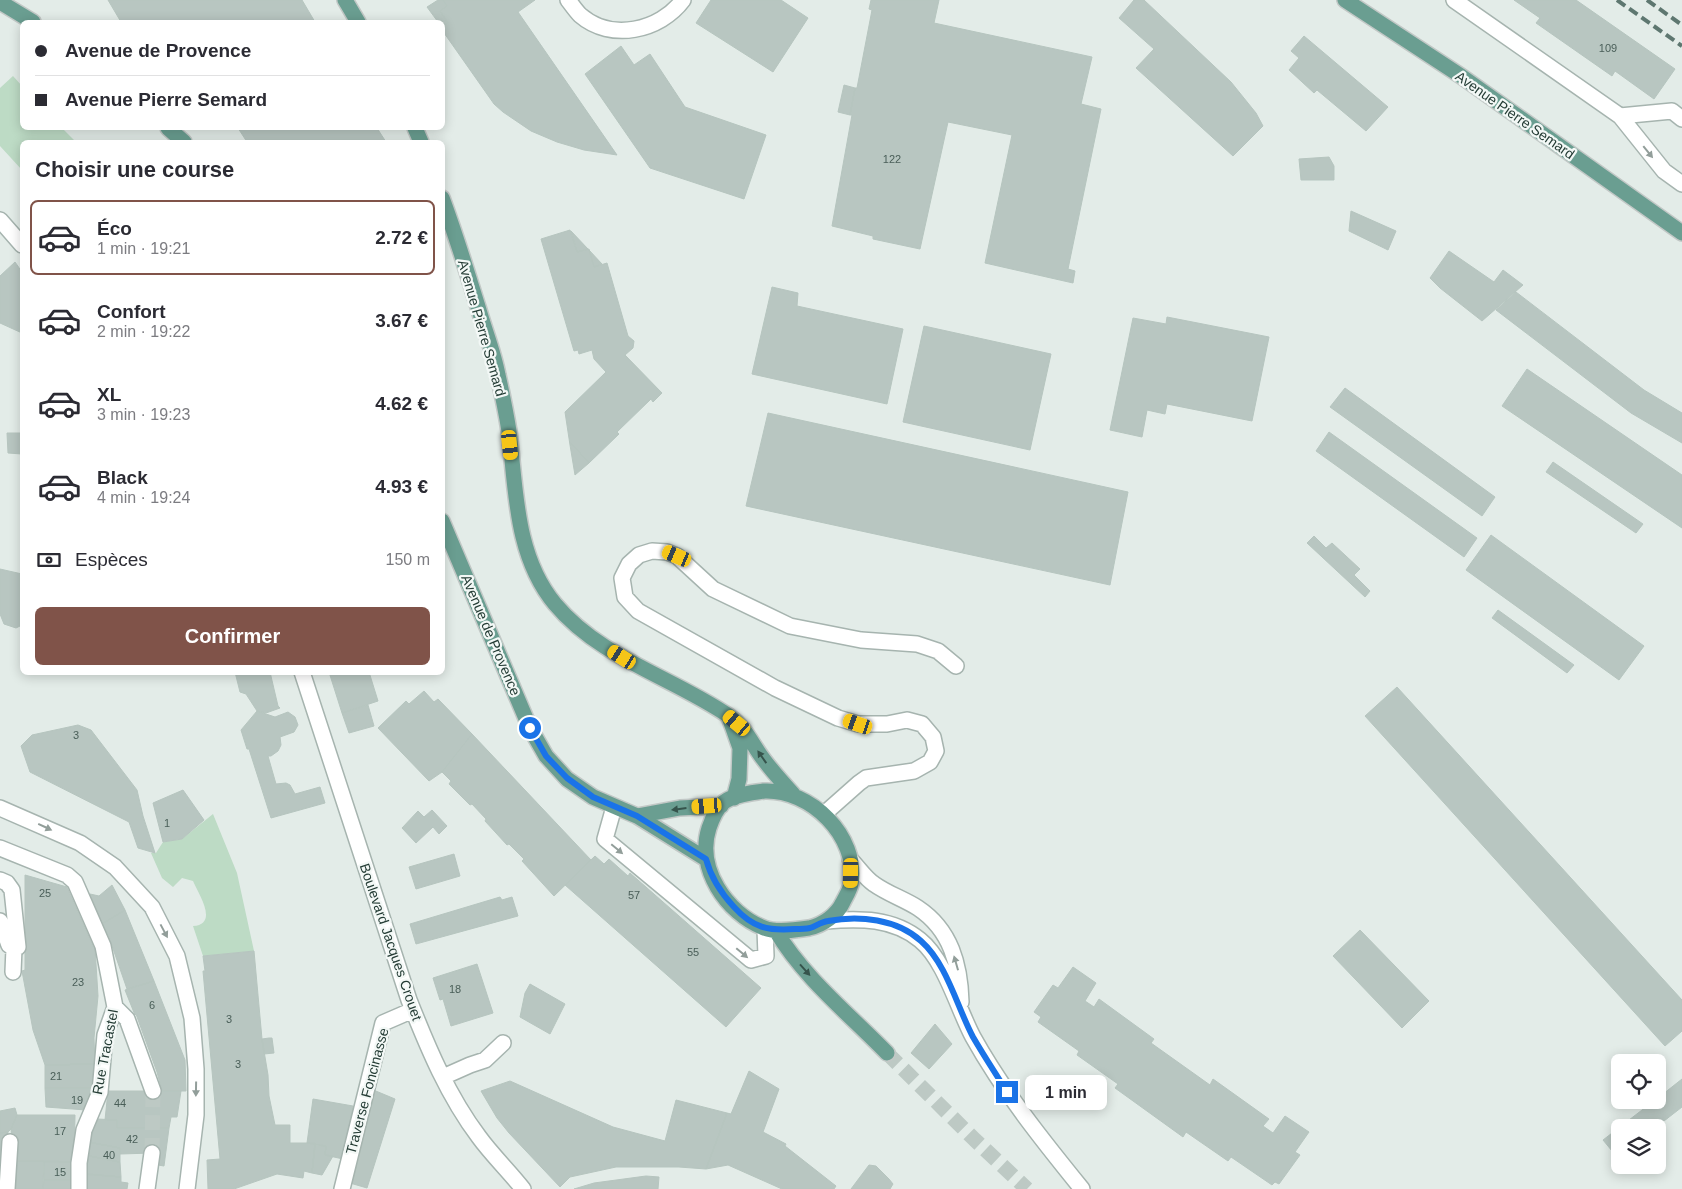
<!DOCTYPE html>
<html lang="fr">
<meta charset="utf-8">
<style>
:root{--surface:#fff;--page:#f2f2f3;--text:#2b2b33;--muted:#7c7c81;--line:#e1e1e2;--accent:#805349}
body{margin:0;font-family:Helvetica,sans-serif;background:var(--page);color:var(--text);height:100vh;display:flex;flex-direction:column;font-size:19px;white-space:nowrap}
*{box-sizing:border-box;margin:0}
p{font-size:16px;color:var(--muted)}
.icon{flex:none;width:28px;height:28px;fill:none;stroke:currentColor;stroke-width:2;stroke-linecap:round;stroke-linejoin:round}
.map{position:relative;flex:1;overflow:hidden}
.side{position:absolute;left:20px;top:140px;width:425px;height:535px;display:flex;flex-direction:column;background:var(--surface);border-radius:8px;box-shadow:0 2px 12px #0003}
.side>*{flex:none}
.hud{position:absolute;left:20px;top:20px;width:425px;height:110px;border-radius:8px;box-shadow:0 2px 12px #0003;display:grid;align-content:center;height:110px;padding:0 15px;background:var(--surface)}
.fabs{position:absolute;left:1611px;top:1054px;display:grid;gap:10px}
.fabs a{display:grid;place-items:center;width:55px;height:55px;border-radius:8px;background:var(--surface);box-shadow:0 2px 12px #0003;font-size:25px}
.end{position:absolute;width:22px;height:22px;margin:-11px;border:6px solid #1a73e8;background:#fff;box-shadow:0 0 0 2px #fff}
.from{border-radius:50%}
.bubble{position:absolute;height:35px;border-radius:8px;background:var(--surface);box-shadow:0 2px 12px #0003;font-size:16px;font-weight:700;line-height:35px;text-align:center}
.car{position:absolute;width:15px;height:30px;margin:-15px -8px;border-radius:6px;box-shadow:0 0 4px 1px #0007;background:linear-gradient(#f5c518 24%,#345 0 40%,#f5c518 0 76%,#345 0 86%,#f5c518 0)}
.hud b{display:flex;align-items:center;gap:18px;height:48px;font-size:19px}
.hud b+b{border-top:1px solid var(--line)}
.hud i{width:12px;height:12px;background:var(--text)}
ul{padding:0;list-style:none}
li{display:flex;align-items:center;gap:15px;height:75px;margin:0 10px 8px;padding:0 5px;border:2px solid transparent;border-radius:8px}
li div{flex:1}
li b{display:block;font-size:19px}
li em{font-style:normal;font-weight:700}
li.active{border-color:var(--accent)}
li>.icon{width:45px;height:45px;stroke-width:1.5}
h2{padding:0 15px;font-size:22px;line-height:60px}
.pay{display:flex;align-items:center;gap:12px;height:55px;padding:0 15px;font-size:19px}
.pay p{margin-inline-start:auto}
.primary-button{display:flex;gap:10px;margin-top:auto;padding:10px 15px}
.primary-button a{flex:1;height:58px;border-radius:8px;background:var(--accent);color:#fff;font-size:20px;font-weight:700;line-height:58px;text-align:center}
.map>svg:first-child{display:block}
.green{fill:#bddbc5}
.building{fill:#b8c6c1;stroke:#b6c5bf}
.lines{fill:none;stroke-linecap:round;stroke-linejoin:round}
.minor-tunnel{stroke:#bdc9c4;stroke-width:15;stroke-dasharray:15 8;stroke-linecap:butt}
.major-tunnel{stroke:#bdc9c4;stroke-width:15;stroke-dasharray:15 8;stroke-linecap:butt}
.minor-casing{stroke:#a6b4af;stroke-width:18}
.major-casing{stroke:#c2c8c6;stroke-width:18}
.minor{stroke:#fff;stroke-width:15}
.major{stroke:#6a9e91;stroke-width:15}
.rail{stroke:#5e7770;stroke-width:4;stroke-dasharray:10 5;stroke-linecap:butt}
.oneway{fill:#929e9a}
.oneway2{fill:#36544c}
.route{stroke:#1a73e8;stroke-width:6}
.labels{text-anchor:middle;dominant-baseline:central;stroke-width:4.5;stroke-linejoin:round;paint-order:stroke}
.number-label{font-size:11px;fill:#495e58}
.street-label{font-size:14px;fill:#243c35;stroke:#f3f8f6}
</style>
<div class="map">
<svg width="1682" height="1189" viewBox="0 0 1682 1189">
<rect width="100%" height="100%" fill="#e3ece8"/>
<path class="green" d="M 13,76 L 22,86 L 22,128 L 62,128 L 76,142 L 22,142 L 22,170 L 0,146 L 0,88 Z
M 213,814 L 237,873 L 254,951 L 203,956 L 193,926 C 219,924 199,895 193,881 L 182,878 L 173,887 L 162,878 L 151,853 L 156,853 L 163,842 L 182,839 Z"/>
<path class="building" d="M 108,0 L 302,0 L 315,22 L 121,22 Z
M 438,0 L 443,0 L 447,6 L 440,11 L 448,23 L 442,27 L 442,22 L 438,22 L 427,7 Z
M 443,0 L 535,0 L 518,12 L 617,155 L 584,150 L 557,142 L 531,131 L 503,112 L 494,104 L 442,30 L 442,27 L 448,23 L 440,11 L 447,6 Z
M 711,0 L 781,0 L 808,18 L 773,72 L 696,23 Z
M 871,0 L 939,0 L 934,23 L 1092,57 L 1081,104 L 1101,109 L 1068,269 L 1075,271 L 1073,283 L 985,263 L 1012,135 L 948,122 L 920,249 L 873,239 L 873,236 L 832,226 L 852,115 L 850,115 L 855,88 L 857,88 L 872,10 L 869,9 Z
M 1134,0 L 1144,0 L 1231,82 L 1256,113 L 1263,126 L 1233,156 L 1136,68 L 1154,49 L 1119,18 Z
M 1514,0 L 1576,0 L 1675,69 L 1654,99 L 1615,71 L 1612,76 L 1579,53 L 1536,23 L 1540,18 Z
M 1304,36 L 1388,107 L 1366,131 L 1317,90 L 1314,93 L 1289,70 L 1299,58 L 1291,51 Z
M 621,46 L 634,65 L 650,54 L 685,107 L 766,135 L 744,199 L 650,168 L 585,74 Z
M 844,85 L 855,88 L 850,115 L 838,112 Z
M 238,128 L 377,128 L 386,142 L 247,142 Z
M 1329,157 L 1334,166 L 1334,180 L 1301,180 L 1299,159 Z
M 1351,211 L 1396,231 L 1388,250 L 1349,231 Z
M 570,230 L 577,252 L 589,249 L 594,267 L 607,263 L 628,336 L 634,341 L 633,348 L 625,355 L 662,393 L 653,402 L 651,399 L 617,432 L 619,434 L 589,463 L 572,444 L 570,445 L 565,412 L 606,372 L 594,359 L 592,350 L 579,354 L 578,350 L 574,351 L 541,239 Z
M 571,231 L 588,249 L 577,252 Z
M 589,250 L 602,264 L 594,267 Z
M 1449,251 L 1494,282 L 1503,270 L 1523,285 L 1482,321 L 1440,288 L 1430,278 Z
M 15,262 L 22,272 L 22,333 L 0,323 L 0,276 Z
M 772,287 L 798,293 L 797,306 L 903,329 L 887,404 L 752,374 Z
M 1516,292 L 1644,390 L 1682,413 L 1682,443 L 1631,413 L 1496,310 Z
M 1167,317 L 1269,337 L 1252,421 L 1167,404 L 1165,414 L 1147,410 L 1142,437 L 1110,430 L 1133,318 L 1166,324 Z
M 924,326 L 1051,354 L 1030,450 L 903,422 Z
M 1527,369 L 1682,475 L 1682,528 L 1502,406 Z
M 1345,388 L 1495,497 L 1482,516 L 1330,407 Z
M 768,413 L 1128,492 L 1110,585 L 746,506 Z
M 1329,432 L 1477,538 L 1464,557 L 1316,451 Z
M 7,433 L 22,433 L 22,454 L 8,453 Z
M 572,444 L 589,463 L 575,475 L 570,445 Z
M 1553,462 L 1643,524 L 1636,533 L 1546,472 Z
M 1491,535 L 1644,646 L 1619,680 L 1466,570 Z
M 1314,536 L 1326,548 L 1332,543 L 1360,569 L 1354,575 L 1370,591 L 1365,597 L 1307,543 Z
M 0,569 L 22,574 L 22,625 L 16,628 L 4,624 L 0,614 Z
M 1498,610 L 1574,665 L 1567,673 L 1492,618 Z
M 235,672 L 270,672 L 278,706 L 280,708 L 266,713 L 257,711 L 246,694 L 240,692 Z
M 329,672 L 369,672 L 378,701 L 342,713 Z
M 1397,687 L 1682,1000 L 1682,1031 L 1665,1046 L 1365,716 Z
M 424,691 L 434,702 L 438,699 L 472,734 L 442,772 L 429,781 L 378,728 L 406,701 L 409,704 Z
M 368,705 L 374,726 L 349,733 L 342,713 Z
M 257,711 L 275,717 L 288,712 L 295,717 L 298,725 L 294,732 L 280,737 L 281,745 L 278,751 L 271,756 L 268,756 L 276,784 L 286,783 L 290,785 L 295,794 L 320,787 L 325,803 L 271,818 L 249,749 L 247,749 L 241,730 Z
M 78,725 L 91,730 L 137,790 L 143,816 L 155,853 L 138,848 L 129,822 L 30,772 L 21,746 L 32,735 Z
M 472,734 L 591,860 L 554,896 L 522,861 L 524,859 L 509,844 L 507,845 L 485,821 L 486,819 L 472,804 L 470,805 L 449,784 L 451,781 L 442,772 Z
M 183,790 L 204,820 L 182,839 L 163,842 L 153,803 Z
M 432,810 L 447,826 L 439,834 L 433,827 L 416,843 L 402,828 L 418,811 L 424,817 Z
M 454,854 L 460,876 L 416,889 L 409,867 Z
M 595,856 L 604,864 L 609,859 L 628,876 L 630,873 L 761,988 L 726,1027 L 565,885 Z
M 25,875 L 67,887 L 94,948 L 95,948 L 98,996 L 94,1038 L 95,1064 L 45,1065 L 33,1030 L 22,971 L 25,970 Z
M 112,885 L 125,910 L 102,924 L 90,894 L 99,896 Z
M 500,897 L 502,900 L 512,897 L 518,916 L 416,944 L 410,924 Z
M 125,910 L 154,981 L 127,989 L 109,937 L 102,924 Z
M 1360,930 L 1429,1001 L 1402,1028 L 1333,956 Z
M 254,951 L 262,1039 L 268,1075 L 269,1096 L 275,1125 L 290,1125 L 290,1143 L 315,1143 L 312,1173 L 304,1171 L 303,1178 L 277,1174 L 234,1189 L 208,1189 L 207,1160 L 220,1159 L 203,971 L 205,971 L 203,956 Z
M 477,964 L 493,1013 L 451,1026 L 443,999 L 440,1000 L 433,978 Z
M 1073,967 L 1096,983 L 1085,1001 L 1094,1007 L 1099,999 L 1154,1039 L 1151,1043 L 1210,1085 L 1213,1079 L 1269,1119 L 1263,1126 L 1273,1133 L 1285,1116 L 1309,1132 L 1295,1152 L 1300,1155 L 1279,1184 L 1275,1182 L 1272,1185 L 1231,1157 L 1228,1161 L 1186,1132 L 1183,1137 L 1115,1088 L 1118,1084 L 1077,1055 L 1079,1051 L 1038,1022 L 1041,1017 L 1034,1012 L 1053,985 L 1058,988 Z
M 154,981 L 185,1060 L 186,1091 L 162,1091 L 157,1072 L 136,1014 L 135,1015 L 125,990 Z
M 530,984 L 565,1004 L 550,1034 L 520,1017 L 525,993 Z
M 935,1024 L 952,1044 L 929,1069 L 911,1053 Z
M 269,1038 L 272,1038 L 274,1053 L 264,1054 L 262,1039 Z
M 95,1064 L 91,1088 L 45,1088 L 45,1065 Z
M 749,1071 L 779,1089 L 763,1132 L 786,1144 L 785,1146 L 836,1186 L 834,1189 L 782,1189 L 728,1165 L 706,1169 L 727,1113 L 731,1114 Z
M 1682,1079 L 1682,1107 L 1655,1128 L 1620,1128 L 1620,1155 L 1617,1157 L 1603,1140 L 1655,1100 L 1658,1100 L 1658,1098 Z
M 510,1081 L 613,1127 L 665,1141 L 676,1100 L 727,1113 L 706,1169 L 679,1167 L 616,1167 L 570,1177 L 560,1187 L 509,1133 L 497,1118 L 481,1091 Z
M 45,1088 L 91,1088 L 86,1110 L 46,1107 Z
M 371,1089 L 395,1099 L 367,1188 L 350,1183 Z
M 108,1091 L 181,1091 L 177,1117 L 171,1117 L 169,1128 L 117,1128 L 117,1120 L 105,1120 Z
M 313,1099 L 353,1106 L 343,1159 L 325,1155 L 326,1146 L 307,1143 Z
M 15,1108 L 17,1115 L 11,1129 L 8,1132 L 0,1133 L 0,1111 Z
M 17,1115 L 75,1115 L 74,1162 L 14,1161 L 11,1129 Z
M 97,1119 L 117,1120 L 117,1128 L 169,1128 L 164,1166 L 158,1165 L 152,1153 L 120,1154 L 120,1148 L 88,1142 Z
M 8,1132 L 5,1164 L 0,1165 L 0,1133 Z
M 88,1142 L 120,1148 L 120,1162 L 84,1155 Z
M 315,1145 L 326,1146 L 325,1155 L 333,1156 L 322,1175 L 312,1173 Z
M 84,1155 L 120,1162 L 121,1177 L 83,1174 Z
M 14,1161 L 44,1161 L 43,1189 L 10,1189 Z
M 44,1161 L 74,1162 L 74,1180 L 44,1180 Z
M 869,1165 L 876,1166 L 889,1179 L 893,1184 L 890,1189 L 851,1189 Z
M 88,1174 L 121,1177 L 121,1182 L 128,1183 L 127,1189 L 85,1189 Z
M 646,1176 L 659,1177 L 658,1189 L 574,1189 L 594,1183 Z
M 44,1180 L 74,1180 L 73,1189 L 43,1189 Z"/>
<g class="lines">
<path class="minor-tunnel" d="M 152,1153 L 153,1091"/>
<path class="major-tunnel" d="M 887,1053 L 975,1140 L 1027,1189"/>
<g class="minor-casing">
<path id="minor" d="M 568,0 C 572,5 576,11 580,15 C 611,42 660,31 683,0
M 1454,0 L 1620,116 L 1664,171 L 1682,184
M 1620,116 L 1672,111 L 1682,119
M 0,220 L 22,245
M 302,672 L 409,1000 C 428,1048 448,1096 479,1137 C 492,1155 509,1171 523,1189
M 614,807 L 605,839 L 751,960 L 766,956 L 765,929
M 0,808 L 80,843 L 115,867 L 152,907 L 177,956 L 192,1018 L 196,1069 L 196,1115 L 187,1189
M 824,814 L 859,783 L 866,778 L 914,771 L 930,762 L 936,751 L 933,737 L 922,724 L 907,720 L 887,724 L 858,724 L 838,718 L 775,688 L 638,611 L 625,597 L 622,578 L 629,564 L 639,555 L 652,551 L 667,552 L 677,556 L 713,589 L 790,626 L 861,640 L 917,644 L 938,651 L 956,666
M 0,848 L 67,875 L 75,882 L 103,946 L 115,1007 L 105,1035 L 100,1092 L 84,1130 L 79,1163 L 79,1189
M 850,859 C 858,867 865,878 874,884 C 888,894 904,899 918,908 C 951,930 960,965 961,1002
M 0,880 L 7,883 L 12,890 L 18,947 L 14,948 L 9,945 L 0,921
M 826,921 C 860,918 893,918 920,940 C 945,960 958,1009 973,1037 C 1003,1091 1043,1141 1082,1189
M 13,972 L 14,948
M 115,1007 L 127,1019 L 153,1091
M 443,1077 L 470,1065 L 485,1060 L 503,1043
M 7,1189 L 10,1142
M 147,1189 L 152,1153
M 342,1189 L 383,1023 L 413,1010"/>
</g>
<g class="major-casing">
<path id="major" d="M 345,0 L 358,22
M 1345,0 L 1461,76 L 1682,233
M 0,2 L 33,22
M 168,128 L 184,142
M 415,128 L 421,142
M 442,198 C 456,235 467,272 479,310 C 485,331 494,353 498,375 C 502,393 506,412 509,431 C 516,489 515,556 555,604 C 600,658 672,677 729,716 C 747,729 751,743 764,760 C 773,772 783,783 793,794
M 442,521 L 530,728 L 546,756 L 567,779 L 593,797 L 637,816 L 706,859
M 729,717 L 740,748 L 739,779 L 734,798
M 764,791 C 810,789 859,836 851,884 C 850,890 846,896 843,902 C 837,915 823,925 809,928 C 796,930 776,933 764,928 C 726,913 696,868 709,828 C 712,819 717,808 724,802 C 735,794 752,793 764,791 Z
M 637,816 L 680,808 L 721,806
M 776,931 C 804,978 849,1014 887,1053"/>
</g>
<use href="#minor" class="minor"/>
<use href="#major" class="major"/>
<path class="rail" d="M 1617,0 L 1682,46
M 1647,0 L 1682,25"/>
</g>
<defs><path id="oneway-solid" d="M-6-.8H1V-3.2L6.5 0L1 3.2V.8H-6Z" transform="scale(1.25)"/></defs>
<g class="oneway">
<use href="#oneway-solid" transform="translate(1648 152) rotate(51)"/>
<use href="#oneway-solid" transform="translate(45 827) rotate(25)"/>
<use href="#oneway-solid" transform="translate(617 849) rotate(40)"/>
<use href="#oneway-solid" transform="translate(164 931) rotate(62)"/>
<use href="#oneway-solid" transform="translate(742 953) rotate(40)"/>
<use href="#oneway-solid" transform="translate(956 963) rotate(-106)"/>
<use href="#oneway-solid" transform="translate(196 1089) rotate(91)"/>
</g>
<g class="oneway2">
<use href="#oneway-solid" transform="translate(762 757) rotate(-125)"/>
<use href="#oneway-solid" transform="translate(679 809) rotate(173)"/>
<use href="#oneway-solid" transform="translate(805 970) rotate(48)"/>
</g>
<g class="lines">
<path class="route" d="M 530,728 L 546,756 L 567,778 L 593,797 L 637,816 L 706,859 C 711,878 720,892 734,907 C 753,928 768,931 795,929 C 800,929 805,929 810,928 C 816,926 821,922 828,921 C 859,915 897,919 921,941 C 947,964 957,1007 973,1037 C 984,1056 996,1074 1007,1092"/>
</g>
<g class="labels">
<g class="number-label">
<text x="1608" y="48">109</text>
<text x="892" y="159">122</text>
<text x="76" y="735">3</text>
<text x="167" y="823">1</text>
<text x="45" y="893">25</text>
<text x="634" y="895">57</text>
<text x="693" y="952">55</text>
<text x="78" y="982">23</text>
<text x="455" y="989">18</text>
<text x="152" y="1005">6</text>
<text x="229" y="1019">3</text>
<text x="238" y="1064">3</text>
<text x="56" y="1076">21</text>
<text x="77" y="1100">19</text>
<text x="120" y="1103">44</text>
<text x="60" y="1131">17</text>
<text x="132" y="1139">42</text>
<text x="109" y="1155">40</text>
<text x="60" y="1172">15</text>
</g>
<g class="street-label">
<text transform="translate(1515 115) rotate(35)">Avenue Pierre Semard</text>
<text transform="translate(482 328) rotate(74)">Avenue Pierre Semard</text>
<text transform="translate(491 635) rotate(67)">Avenue de Provence</text>
<text transform="translate(391 942) rotate(71)">Boulevard Jacques Crouet</text>
<text transform="translate(105 1052) rotate(-79)">Rue Tracastel</text>
<text transform="translate(367 1091) rotate(-75)">Traverse Foncinasse</text>
</g>
</g>
</svg>
<div class="fabs">
<a><svg class="icon" aria-label="locate" viewBox="0 0 24 24"><circle cx="12" cy="12" r="6"/><path d="M12 2v4M12 18v4M2 12h4M18 12h4"/></svg></a>
<a><svg class="icon" aria-label="layers" viewBox="0 0 24 24"><path d="M12 4l9 5-9 5-9-5zM3 14l9 5 9-5"/></svg></a>
</div>
<i class="end from" style="left:530px;top:728px"></i>
<i class="end" style="left:1007px;top:1092px"></i>
<div class="bubble" style="left:1025px;top:1075px;width:82px">1 min</div>
<i class="car" style="left:510px;top:445px;rotate:174deg"></i>
<i class="car" style="left:677px;top:556px;rotate:293deg"></i>
<i class="car" style="left:622px;top:657px;rotate:302deg"></i>
<i class="car" style="left:737px;top:723px;rotate:310deg"></i>
<i class="car" style="left:858px;top:724px;rotate:289deg"></i>
<i class="car" style="left:707px;top:806px;rotate:266deg"></i>
<i class="car" style="left:851px;top:873px;rotate:181deg"></i>
<div class="hud">
<b><i class="from"></i>Avenue de Provence</b>
<b><i></i>Avenue Pierre Semard</b>
</div>
<section class="side">
<h2>Choisir une course</h2>
<ul>
<li class="active"><svg class="icon" aria-label="car" viewBox="0 0 24 24"><path d="M5 17H2v-5l4-1 3-4h7l3 4 3 1v5h-3M9 17h6M6 11h13"/><circle cx="7" cy="17" r="2"/><circle cx="17" cy="17" r="2"/></svg><div><b>Éco</b><p>1 min · 19:21</p></div><em>2.72 €</em></li>
<li><svg class="icon" aria-label="car" viewBox="0 0 24 24"><path d="M5 17H2v-5l4-1 3-4h7l3 4 3 1v5h-3M9 17h6M6 11h13"/><circle cx="7" cy="17" r="2"/><circle cx="17" cy="17" r="2"/></svg><div><b>Confort</b><p>2 min · 19:22</p></div><em>3.67 €</em></li>
<li><svg class="icon" aria-label="car" viewBox="0 0 24 24"><path d="M5 17H2v-5l4-1 3-4h7l3 4 3 1v5h-3M9 17h6M6 11h13"/><circle cx="7" cy="17" r="2"/><circle cx="17" cy="17" r="2"/></svg><div><b>XL</b><p>3 min · 19:23</p></div><em>4.62 €</em></li>
<li><svg class="icon" aria-label="car" viewBox="0 0 24 24"><path d="M5 17H2v-5l4-1 3-4h7l3 4 3 1v5h-3M9 17h6M6 11h13"/><circle cx="7" cy="17" r="2"/><circle cx="17" cy="17" r="2"/></svg><div><b>Black</b><p>4 min · 19:24</p></div><em>4.93 €</em></li>
</ul>
<div class="pay"><svg class="icon" aria-label="cash" viewBox="0 0 24 24"><path d="M3 7h18v10H3z"/><circle cx="12" cy="12" r="2"/></svg>Espèces<p>150 m</p></div>
<div class="primary-button"><a>Confirmer</a></div>
</section>
</div>
